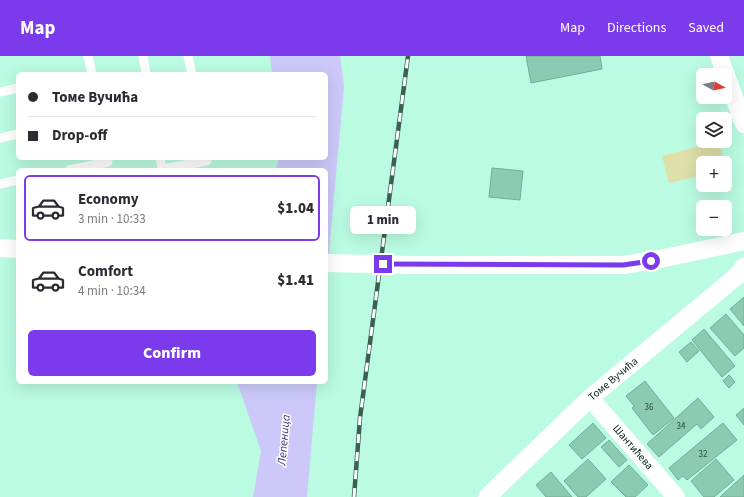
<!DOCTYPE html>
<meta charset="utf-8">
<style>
:root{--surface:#fff;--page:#f2f2f3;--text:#2b2b33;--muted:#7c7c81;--line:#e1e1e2;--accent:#7c3aed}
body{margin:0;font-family:"Source Sans 3",sans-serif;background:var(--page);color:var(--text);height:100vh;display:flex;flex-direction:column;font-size:15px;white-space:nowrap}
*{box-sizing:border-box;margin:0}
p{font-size:13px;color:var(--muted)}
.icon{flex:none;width:22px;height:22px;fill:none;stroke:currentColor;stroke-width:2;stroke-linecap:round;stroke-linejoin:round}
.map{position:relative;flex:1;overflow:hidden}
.sheet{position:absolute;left:16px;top:112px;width:312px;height:216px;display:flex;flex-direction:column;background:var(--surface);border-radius:6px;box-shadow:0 4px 16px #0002}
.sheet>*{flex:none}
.banner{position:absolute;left:16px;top:16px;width:312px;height:88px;border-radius:6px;box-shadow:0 4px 16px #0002;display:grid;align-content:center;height:88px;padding:0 12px;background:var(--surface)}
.needle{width:26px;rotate:98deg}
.controls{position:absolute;left:696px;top:12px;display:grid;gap:8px}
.controls a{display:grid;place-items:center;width:36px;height:36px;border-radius:6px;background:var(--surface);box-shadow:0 4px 16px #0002;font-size:20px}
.end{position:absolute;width:18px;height:18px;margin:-9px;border:5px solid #7c3aed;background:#fff;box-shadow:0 0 0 2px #fff}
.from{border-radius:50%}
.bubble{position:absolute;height:28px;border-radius:6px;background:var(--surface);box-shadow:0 4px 16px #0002;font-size:13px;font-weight:800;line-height:28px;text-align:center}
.banner b{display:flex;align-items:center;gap:14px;height:38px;font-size:15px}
.banner b+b{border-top:1px solid var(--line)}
.banner i{width:10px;height:10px;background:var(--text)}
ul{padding:7px 0 0;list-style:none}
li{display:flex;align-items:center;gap:12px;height:66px;margin:0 8px 6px;padding:0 4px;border:2px solid transparent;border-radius:6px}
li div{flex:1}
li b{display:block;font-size:15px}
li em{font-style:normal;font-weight:800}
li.active{border-color:var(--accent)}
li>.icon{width:36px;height:36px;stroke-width:1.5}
.button{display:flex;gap:8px;margin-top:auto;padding:8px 12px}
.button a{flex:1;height:46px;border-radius:6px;background:var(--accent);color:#fff;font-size:16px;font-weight:800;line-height:46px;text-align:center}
header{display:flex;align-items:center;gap:24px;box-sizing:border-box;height:56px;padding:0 20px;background:var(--accent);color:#fff}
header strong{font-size:19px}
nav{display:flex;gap:22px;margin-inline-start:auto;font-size:14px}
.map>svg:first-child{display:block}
.green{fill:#dfdfa9}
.water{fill:#ccc9fa}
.building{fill:#8bcbb2;stroke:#70af96}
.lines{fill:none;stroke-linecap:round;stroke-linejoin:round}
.service{stroke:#fff;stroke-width:9}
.minor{stroke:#fff;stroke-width:18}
.rail-casing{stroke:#3b6052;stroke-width:4.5}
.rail{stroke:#fff;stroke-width:3;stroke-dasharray:9;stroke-linecap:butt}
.route{stroke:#7c3aed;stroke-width:5}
.labels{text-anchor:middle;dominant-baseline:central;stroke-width:3;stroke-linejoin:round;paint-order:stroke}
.number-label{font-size:9px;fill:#2a4e41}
.street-label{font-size:11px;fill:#0a241b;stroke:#fff}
.water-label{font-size:12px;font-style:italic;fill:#392b71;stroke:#fff}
</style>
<header>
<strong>Map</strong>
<nav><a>Map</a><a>Directions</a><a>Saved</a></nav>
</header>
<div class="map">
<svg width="744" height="441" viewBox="0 0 744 441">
<rect width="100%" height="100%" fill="#bafbe1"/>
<path class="green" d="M 719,85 L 724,107 L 703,107 L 703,119 L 669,127 L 662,100 Z"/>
<path class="water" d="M 270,0 L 340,0 L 344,30 L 326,229 L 326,114 L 276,114 L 279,102 L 326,102 L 326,18 L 272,18 Z
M 237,326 L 317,326 L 307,441 L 253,441 L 261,395 Z"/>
<path class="building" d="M 526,0 L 600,0 L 602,13 L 531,27 Z
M 492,112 L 523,115 L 520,144 L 489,141 Z
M 744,241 L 744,270 L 730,253 Z
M 726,258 L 744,279 L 744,292 L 735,300 L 710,272 Z
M 704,273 L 735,310 L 722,321 L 692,284 Z
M 691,286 L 699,295 L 687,306 L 679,296 Z
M 729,319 L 735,326 L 729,332 L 723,325 Z
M 645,325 L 674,362 L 653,379 L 632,352 L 634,350 L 626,340 Z
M 698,342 L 714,361 L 701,373 L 697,368 L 659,401 L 647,388 Z
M 744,352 L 744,369 L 736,359 Z
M 593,367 L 606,382 L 582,403 L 569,389 Z
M 723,367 L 737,384 L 687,424 L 683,420 L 678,424 L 669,412 Z
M 609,384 L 627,404 L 619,411 L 601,391 Z
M 588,403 L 606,423 L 586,441 L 578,441 L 564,425 Z
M 716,403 L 734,424 L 714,441 L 704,441 L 691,425 Z
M 629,409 L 648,429 L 635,441 L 626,441 L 611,426 Z
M 551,416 L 572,441 L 546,441 L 536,429 Z
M 744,419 L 744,441 L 720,441 Z"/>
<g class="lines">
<path class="service" d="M 88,0 L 92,18
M 143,0 L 146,18
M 188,0 L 192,18
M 0,36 L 18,32
M 0,82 L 18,78
M 160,102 L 162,113 L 207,105 L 206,102
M 69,114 L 108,106 L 107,102
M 0,128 L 18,124"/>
<path class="minor" d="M 719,0 L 744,68
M 0,192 L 18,193
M 326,207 L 412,209 L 623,209 L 660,203 L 744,185
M 590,342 L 676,441
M 487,441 L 590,342 L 738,219 L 744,211"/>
<g class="rail-casing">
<path id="rail" d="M 354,441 L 360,362 L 408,0"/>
</g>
<use href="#rail" class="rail"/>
</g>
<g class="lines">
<path class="route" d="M 383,208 L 623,209 L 651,205"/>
</g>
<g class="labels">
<g class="number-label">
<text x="649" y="351">36</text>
<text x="681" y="370">34</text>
<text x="703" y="398">32</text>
</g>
<g class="street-label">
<text transform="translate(613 323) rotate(-40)">Томе Вучића</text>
<text transform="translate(633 391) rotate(49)">Шантићева</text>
</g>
<g class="water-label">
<text transform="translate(284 384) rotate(-85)">Лепеница</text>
</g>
</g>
</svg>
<div class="controls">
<a><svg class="needle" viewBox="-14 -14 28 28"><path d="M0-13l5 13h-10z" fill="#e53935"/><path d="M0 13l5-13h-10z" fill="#7c7c81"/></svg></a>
<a><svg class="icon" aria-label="layers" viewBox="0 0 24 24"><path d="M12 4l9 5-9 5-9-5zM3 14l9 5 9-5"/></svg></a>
<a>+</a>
<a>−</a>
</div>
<i class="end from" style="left:651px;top:205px"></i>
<i class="end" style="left:383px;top:208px"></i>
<div class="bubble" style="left:350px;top:150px;width:66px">1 min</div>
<div class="banner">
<b><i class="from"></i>Томе Вучића</b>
<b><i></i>Drop-off</b>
</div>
<section class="sheet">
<ul>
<li class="active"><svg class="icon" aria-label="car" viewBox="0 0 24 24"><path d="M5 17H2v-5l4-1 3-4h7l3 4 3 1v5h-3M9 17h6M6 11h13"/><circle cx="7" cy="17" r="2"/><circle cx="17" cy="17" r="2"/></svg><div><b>Economy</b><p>3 min · 10:33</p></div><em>$1.04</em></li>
<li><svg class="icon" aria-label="car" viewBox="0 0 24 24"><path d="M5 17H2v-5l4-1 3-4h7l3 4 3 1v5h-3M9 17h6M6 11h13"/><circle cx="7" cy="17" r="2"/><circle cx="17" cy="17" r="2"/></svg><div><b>Comfort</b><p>4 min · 10:34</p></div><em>$1.41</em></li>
</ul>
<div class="button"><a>Confirm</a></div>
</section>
</div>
